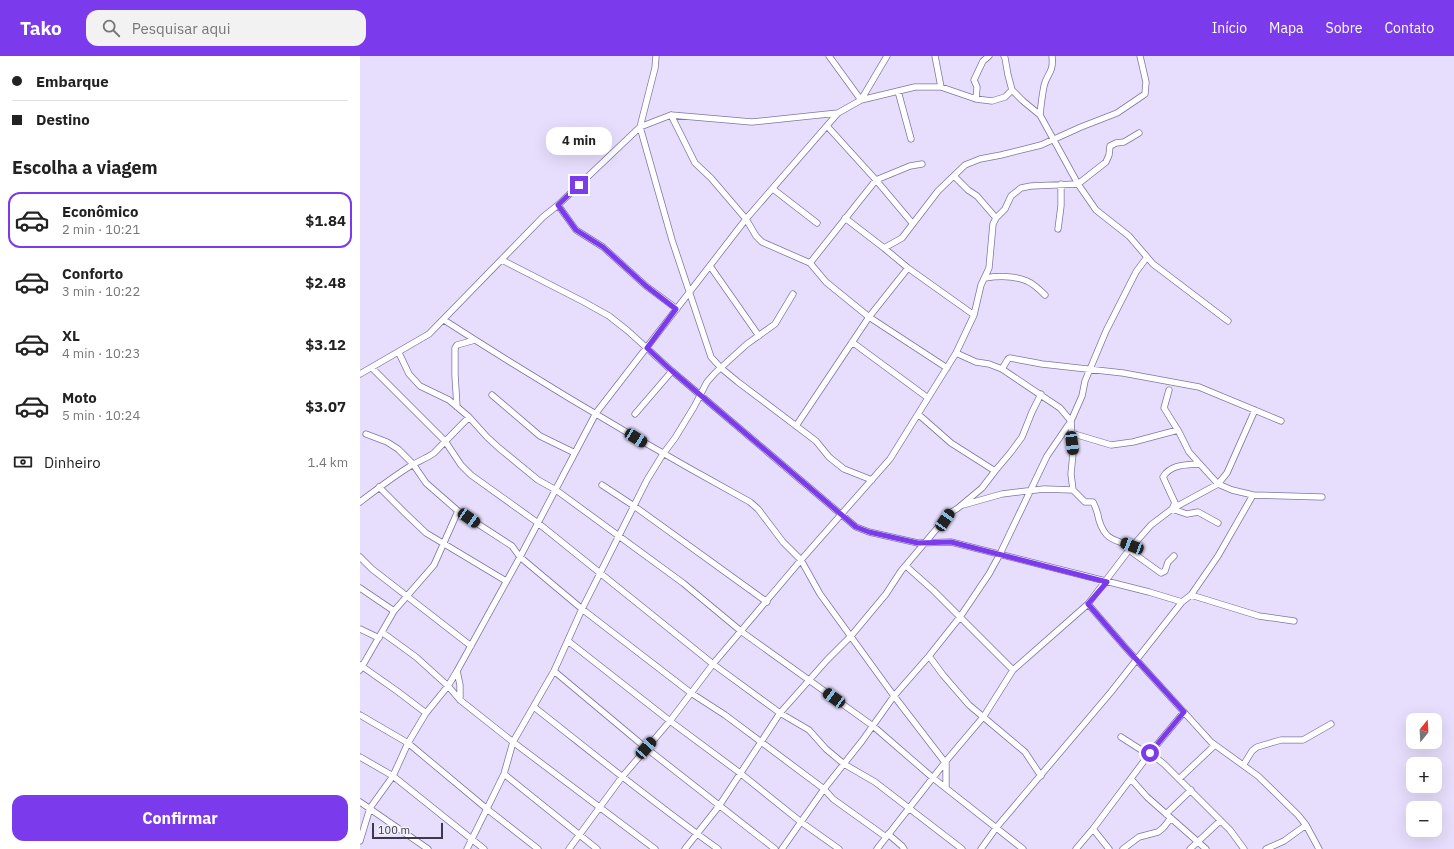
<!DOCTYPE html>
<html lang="pt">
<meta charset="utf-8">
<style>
:root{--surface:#fff;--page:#f2f2f2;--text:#222;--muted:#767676;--line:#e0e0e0;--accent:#7c3aed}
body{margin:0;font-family:"IBM Plex Sans",sans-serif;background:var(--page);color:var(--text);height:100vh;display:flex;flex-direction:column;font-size:15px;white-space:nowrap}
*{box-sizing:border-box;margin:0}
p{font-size:13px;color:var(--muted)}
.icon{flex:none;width:22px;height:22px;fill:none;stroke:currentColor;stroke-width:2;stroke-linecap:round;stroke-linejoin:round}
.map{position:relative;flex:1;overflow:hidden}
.side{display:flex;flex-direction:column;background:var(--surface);width:360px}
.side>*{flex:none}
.top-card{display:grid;align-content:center;height:88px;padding:0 12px;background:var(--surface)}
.needle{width:26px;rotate:18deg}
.buttons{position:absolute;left:1046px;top:657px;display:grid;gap:8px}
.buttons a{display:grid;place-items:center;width:36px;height:36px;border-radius:8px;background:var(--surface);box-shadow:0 4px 16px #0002;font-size:20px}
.scale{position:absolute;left:12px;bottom:10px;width:71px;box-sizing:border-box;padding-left:4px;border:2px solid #3e384c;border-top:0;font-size:11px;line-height:14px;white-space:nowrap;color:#3e384c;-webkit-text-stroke:3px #f1eff9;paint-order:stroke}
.end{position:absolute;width:18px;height:18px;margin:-9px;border:5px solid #7c3aed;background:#fff;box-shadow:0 0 0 2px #fff}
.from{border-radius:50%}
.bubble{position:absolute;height:28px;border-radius:12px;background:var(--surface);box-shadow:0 4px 16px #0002;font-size:13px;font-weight:700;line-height:28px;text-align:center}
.car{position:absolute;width:12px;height:24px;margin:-12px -6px;border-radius:5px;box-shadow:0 0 3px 1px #0007;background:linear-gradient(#222 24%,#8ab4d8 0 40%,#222 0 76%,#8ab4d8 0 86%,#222 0)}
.top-card b{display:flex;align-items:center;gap:14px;height:38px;font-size:15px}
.top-card b+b{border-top:1px solid var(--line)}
.top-card i{width:10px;height:10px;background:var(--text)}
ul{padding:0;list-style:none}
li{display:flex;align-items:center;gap:12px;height:56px;margin:0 8px 6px;padding:0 4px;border:2px solid transparent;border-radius:12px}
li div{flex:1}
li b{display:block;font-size:15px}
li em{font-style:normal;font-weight:700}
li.active{border-color:var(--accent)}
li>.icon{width:36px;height:36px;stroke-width:1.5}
h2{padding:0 12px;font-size:18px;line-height:48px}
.pay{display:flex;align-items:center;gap:10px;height:44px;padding:0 12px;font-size:15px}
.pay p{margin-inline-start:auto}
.action{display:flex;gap:8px;margin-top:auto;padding:8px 12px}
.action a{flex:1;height:46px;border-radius:12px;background:var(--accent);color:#fff;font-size:16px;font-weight:700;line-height:46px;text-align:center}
header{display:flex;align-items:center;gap:24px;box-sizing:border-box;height:56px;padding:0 20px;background:var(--accent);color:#fff}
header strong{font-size:19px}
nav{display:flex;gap:22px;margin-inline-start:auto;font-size:14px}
.search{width:280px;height:36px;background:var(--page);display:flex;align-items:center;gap:10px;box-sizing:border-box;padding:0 14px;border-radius:12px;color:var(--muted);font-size:15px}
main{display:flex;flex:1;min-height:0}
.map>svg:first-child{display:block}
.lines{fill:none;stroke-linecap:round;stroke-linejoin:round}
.minor-casing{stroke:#8175a1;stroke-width:7}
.minor{stroke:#fff;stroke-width:5.5}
.route{stroke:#7c3aed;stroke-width:5}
</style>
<header>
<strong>Tako</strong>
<div class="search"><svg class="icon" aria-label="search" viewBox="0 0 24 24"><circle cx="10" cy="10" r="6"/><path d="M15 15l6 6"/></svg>Pesquisar aqui</div>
<nav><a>Início</a><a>Mapa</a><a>Sobre</a><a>Contato</a></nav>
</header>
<main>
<section class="side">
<div class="top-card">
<b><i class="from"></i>Embarque</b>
<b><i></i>Destino</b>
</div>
<h2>Escolha a viagem</h2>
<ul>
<li class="active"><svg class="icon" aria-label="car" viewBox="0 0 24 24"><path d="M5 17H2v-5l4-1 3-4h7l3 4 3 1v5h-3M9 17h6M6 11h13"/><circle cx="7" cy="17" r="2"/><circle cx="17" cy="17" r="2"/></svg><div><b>Econômico</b><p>2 min · 10:21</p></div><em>$1.84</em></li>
<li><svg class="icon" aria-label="car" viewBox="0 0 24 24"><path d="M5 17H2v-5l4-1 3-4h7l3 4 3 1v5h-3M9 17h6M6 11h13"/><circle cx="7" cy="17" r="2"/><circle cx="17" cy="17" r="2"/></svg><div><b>Conforto</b><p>3 min · 10:22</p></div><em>$2.48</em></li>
<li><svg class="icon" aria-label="car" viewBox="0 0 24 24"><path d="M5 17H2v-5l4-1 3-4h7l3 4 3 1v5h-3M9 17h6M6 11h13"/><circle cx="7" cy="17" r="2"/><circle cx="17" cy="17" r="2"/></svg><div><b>XL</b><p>4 min · 10:23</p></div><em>$3.12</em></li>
<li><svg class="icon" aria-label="car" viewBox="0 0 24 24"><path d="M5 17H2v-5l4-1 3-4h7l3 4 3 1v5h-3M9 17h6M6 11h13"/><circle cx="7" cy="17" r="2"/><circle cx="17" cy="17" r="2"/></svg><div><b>Moto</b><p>5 min · 10:24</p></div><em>$3.07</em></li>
</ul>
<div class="pay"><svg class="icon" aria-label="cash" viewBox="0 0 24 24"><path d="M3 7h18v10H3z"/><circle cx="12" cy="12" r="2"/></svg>Dinheiro<p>1.4 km</p></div>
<div class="action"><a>Confirmar</a></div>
</section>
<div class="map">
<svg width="1094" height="793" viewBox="0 0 1094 793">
<rect width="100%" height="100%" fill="#e6defc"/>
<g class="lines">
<g class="minor-casing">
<path id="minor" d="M 296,0 L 295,12 L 280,71 L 312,184 L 351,301 L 361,312 L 378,326 L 456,385 L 469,401 L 484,413 L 512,424
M 469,0 L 501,44
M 575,0 L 581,31
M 644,0 L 645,2 L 648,19 L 652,34 L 663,45 L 680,59 L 718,128 L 736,154 L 769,180 L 793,208 L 868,265
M 538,35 L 551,83
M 616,43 L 617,31 L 614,24 L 623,5 L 629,0
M 501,44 L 527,0
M 311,59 L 335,107 L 351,122 L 386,163 L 396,180 L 402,186 L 450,207 L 466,226 L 509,261 L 587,312
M 680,59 C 681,49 682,40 684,30 C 687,17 694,17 692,0
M 467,70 L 516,124 L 553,168
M 594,120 L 608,134 L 617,140 L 636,162
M 413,133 L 457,167
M 198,149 L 216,174 L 243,191 L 286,230 L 317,253
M 485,162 L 524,192 L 548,212 L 614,259
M 698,173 L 701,150 L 701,128
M 524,192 L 542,182 L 578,135 L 605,109 L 620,103 L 641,99 L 681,89 L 721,71 L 757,57 L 785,38 L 786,26 L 780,0
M 142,204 L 224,246 L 249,260 L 268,275 L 312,315 L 496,471 L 509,476 L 558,487 L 591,486 L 789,536 L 822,546
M 450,207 L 516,124 L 550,110 L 562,108
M 350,210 L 399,280
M 625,222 C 638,220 655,220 667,225 C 674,228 680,234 685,239
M 84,264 C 183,328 286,389 390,446 L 398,453 L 423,486 L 441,504 L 460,538 L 534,640 L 584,705 L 586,705
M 492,286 L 568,342
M 39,297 L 49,318 L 60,330 L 89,344 L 109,361 L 127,381 L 139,392 L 178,424 L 196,434 L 323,527 L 382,576 L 513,670 L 573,722 L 663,793
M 596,297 L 616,306 L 629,308 L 642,313 L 700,352 L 711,365 L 713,397 L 711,418 L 713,434 L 725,446 L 733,446 C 736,452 738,458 739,464 C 745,484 754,484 772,490
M 12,312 L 85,385 L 101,409 L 111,419 L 178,467 L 353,608 L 420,657 L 449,674 L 466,693 L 484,708 L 515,726 L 602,793
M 642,313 L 648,303 L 650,302 L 682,308 L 763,317 L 839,331 L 921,365
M 0,318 L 69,278 L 183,161 L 198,149 L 280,71 L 311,59 L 392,66 L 478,57
M 809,334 L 804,352 L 819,376 L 829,396 L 858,428 L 872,434 L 893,439 L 962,441
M 132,339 L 180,380 L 215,397
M 97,351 L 95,319 L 95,292 L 97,289 L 115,284
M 275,358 L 312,315
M 558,358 L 591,387 L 635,415
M 436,370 L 509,261 L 548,212
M 711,377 L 751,389 L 773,386 L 818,374
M 6,378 L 27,386 L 38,393 L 53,408 L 66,427 L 98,455 L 152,490 L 160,501 L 222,553 L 331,637 L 365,659 L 464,733 L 473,743 L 526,781
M 839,408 C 826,409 811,408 803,421 L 815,447 L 812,453 L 827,458 L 838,456 L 858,467
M 242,429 L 274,450 L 407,546
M 19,431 L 46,458 L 66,477 L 146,525
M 0,446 C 17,433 34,420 52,409 C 59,405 67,402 74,397 L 109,361
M 603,449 L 642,438 L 684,433 L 713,434
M 769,494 L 801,517 L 805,515 L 808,506 L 814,500
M 0,501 L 12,513 L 111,590
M 546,510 L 574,535 L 653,614
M 0,532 L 34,555
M 831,539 L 899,560 L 934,565
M 728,548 L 765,591 L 851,686 L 898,720 L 938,759 L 946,769 L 959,793
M 0,573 L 19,582
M 23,577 L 56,601 L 88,630 L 100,644 L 153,686 L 295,793
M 208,585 L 310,665 L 380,717 L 441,766 L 479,793
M 569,600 L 583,619 L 609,649 L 665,696 L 681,720
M 0,609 L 37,635 L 66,657
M 0,614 L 34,555 L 74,509 L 98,455
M 97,615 L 100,629 L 100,644
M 194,615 L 286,692 L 415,793
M 174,651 C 235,699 295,748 358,793
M 0,659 L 48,687 L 127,753 L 178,793
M 761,681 L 789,699
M 790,697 L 804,708 L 870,774 L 884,793
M 0,701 L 33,720 L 124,793
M 586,706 L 586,732
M 884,708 L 892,695 L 897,691 L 921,684 L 943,684 L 971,668
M 144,718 L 237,793
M 771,723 L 787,741 L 846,793
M 819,723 L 855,689
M 0,746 L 68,793
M 806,758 L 831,734
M 733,773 L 749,793
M 528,778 L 542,790 L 544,793
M 0,785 L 10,752 L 33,720 L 48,687 L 66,657 L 88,630 L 97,615 L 160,501 L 236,357 L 386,163 L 478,57 L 501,44 L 555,31 L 581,31 L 616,43 L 632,45 L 645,41 L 652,34
M 107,793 L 144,718 L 153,686 L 194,615 L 222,553 L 287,424 L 303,398 L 315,382 L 334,351 L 347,326 L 355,317 L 387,288 L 415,268 L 433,238
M 209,793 L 262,721 L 310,665 L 353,608 L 441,504 L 530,403 L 596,297 L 614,259 L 621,229 L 629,212 L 633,168 L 636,162 L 645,153 L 651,140 L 661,132 L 671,130 L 718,128 L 746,106 L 749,99 L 750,90 L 756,87 L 764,86 L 779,77
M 325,793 L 359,750 L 420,657 L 467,604 L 491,580 L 526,538 L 541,515 L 590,457 L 598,452 L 622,432 L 635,415 L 651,396 L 662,381 L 672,356 L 681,338
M 422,793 L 464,733 L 502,685 L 534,640 L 569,600 L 600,561 L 629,518 L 640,498 L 687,400 L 711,365 L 722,340 L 725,325 L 746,275 L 776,216 L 787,201
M 517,793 L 586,705 L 624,660 L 653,614 L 728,548 L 769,494 L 791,469 L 812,453 L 858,428 L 867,417 L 895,354
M 621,793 L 636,772 L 751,636 L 822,546 L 831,539 L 858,500 L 893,439
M 716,793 L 733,773 L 790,697 L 824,656
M 763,793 L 779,781 L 798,776 L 803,772 L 811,762
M 830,793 L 860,765
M 906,793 L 924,785 L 946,769"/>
</g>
<use href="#minor" class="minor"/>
</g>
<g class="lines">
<path class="route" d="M 219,129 L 198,149 L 216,174 L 243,191 L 286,230 L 316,253 L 287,292 L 312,315 L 496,471 L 509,476 L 558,487 L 591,486 L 747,526 L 728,548 L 765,591 L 824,656 L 790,697"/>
</g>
</svg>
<div class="buttons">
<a><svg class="needle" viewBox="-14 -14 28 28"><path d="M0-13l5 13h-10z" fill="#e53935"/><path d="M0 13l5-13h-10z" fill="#767676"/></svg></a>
<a>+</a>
<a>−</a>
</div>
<div class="scale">100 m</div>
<i class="end from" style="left:790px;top:697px"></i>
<i class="end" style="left:219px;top:129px"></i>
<div class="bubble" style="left:186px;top:71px;width:66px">4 min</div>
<i class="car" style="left:276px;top:382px;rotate:122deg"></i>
<i class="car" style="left:712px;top:387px;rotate:173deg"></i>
<i class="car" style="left:109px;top:462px;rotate:124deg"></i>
<i class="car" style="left:585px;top:464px;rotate:34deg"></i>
<i class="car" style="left:772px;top:490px;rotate:291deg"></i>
<i class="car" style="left:474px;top:642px;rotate:306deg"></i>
<i class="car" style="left:286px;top:692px;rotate:41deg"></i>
</div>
</main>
